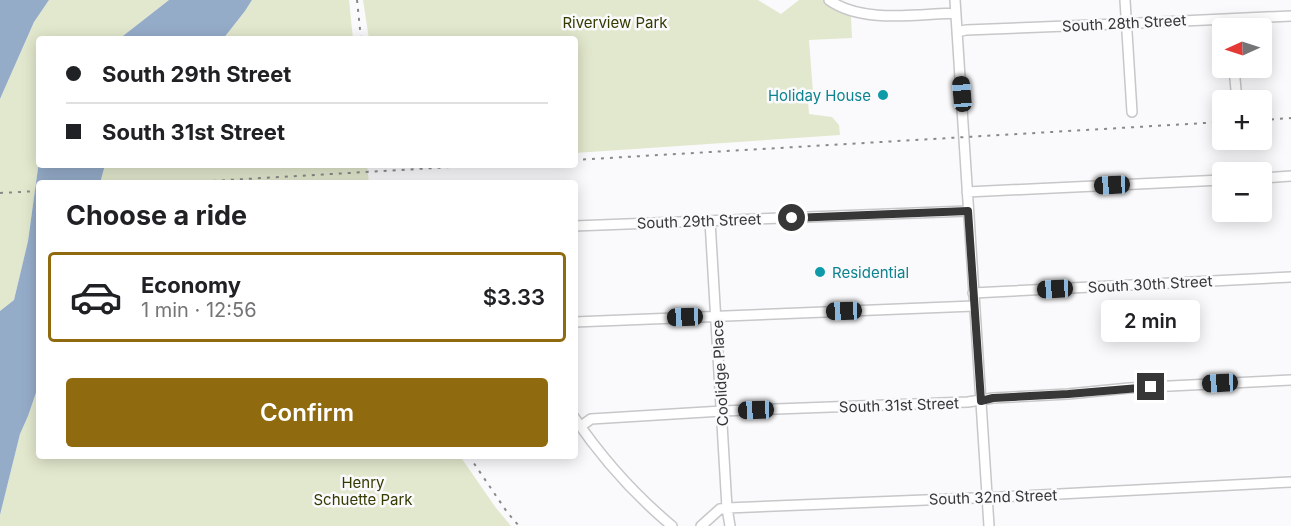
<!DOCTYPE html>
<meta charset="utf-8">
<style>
:root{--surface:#fff;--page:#f6f6f6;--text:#202124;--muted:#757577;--line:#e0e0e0;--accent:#8f6a0f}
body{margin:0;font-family:Inter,sans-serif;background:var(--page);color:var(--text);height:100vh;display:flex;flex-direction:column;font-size:22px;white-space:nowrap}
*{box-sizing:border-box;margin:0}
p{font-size:20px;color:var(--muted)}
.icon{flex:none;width:33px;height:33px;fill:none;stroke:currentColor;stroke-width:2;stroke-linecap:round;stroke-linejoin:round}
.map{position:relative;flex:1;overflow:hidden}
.side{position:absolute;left:36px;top:180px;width:542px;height:279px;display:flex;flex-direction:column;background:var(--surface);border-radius:6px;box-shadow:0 3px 15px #0003}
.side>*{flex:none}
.banner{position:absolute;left:36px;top:36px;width:542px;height:132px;border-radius:6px;box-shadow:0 3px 15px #0003;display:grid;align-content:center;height:132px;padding:0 30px;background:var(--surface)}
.needle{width:39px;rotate:267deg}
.tools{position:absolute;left:1212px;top:18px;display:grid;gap:12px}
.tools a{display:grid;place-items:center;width:60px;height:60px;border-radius:6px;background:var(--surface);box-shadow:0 3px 15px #0003;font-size:30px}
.end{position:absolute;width:27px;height:27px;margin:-14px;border:8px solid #373738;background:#fff;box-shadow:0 0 0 3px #fff}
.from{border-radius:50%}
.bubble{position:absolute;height:42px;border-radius:6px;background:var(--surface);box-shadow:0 3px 15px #0003;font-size:20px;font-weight:600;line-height:42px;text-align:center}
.car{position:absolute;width:18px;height:36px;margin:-18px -9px;border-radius:8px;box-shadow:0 0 4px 2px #0007;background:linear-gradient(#222 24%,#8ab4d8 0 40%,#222 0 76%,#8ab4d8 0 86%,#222 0)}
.banner b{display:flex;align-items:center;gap:21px;height:57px;font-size:22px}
.banner b+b{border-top:2px solid var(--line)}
.banner i{width:15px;height:15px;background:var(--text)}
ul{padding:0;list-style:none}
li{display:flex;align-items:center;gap:18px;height:90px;margin:0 12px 9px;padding:0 18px;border:3px solid var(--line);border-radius:6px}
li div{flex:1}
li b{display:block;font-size:22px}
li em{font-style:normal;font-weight:600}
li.on{border-color:var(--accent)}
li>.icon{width:54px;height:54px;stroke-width:1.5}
h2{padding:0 30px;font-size:27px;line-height:72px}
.cta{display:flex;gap:12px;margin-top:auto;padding:12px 30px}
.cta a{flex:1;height:69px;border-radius:6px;background:var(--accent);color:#fff;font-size:24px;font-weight:600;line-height:69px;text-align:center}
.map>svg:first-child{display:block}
.green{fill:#e2e8cd}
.water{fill:#95acc9}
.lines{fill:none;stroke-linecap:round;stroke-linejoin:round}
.street-casing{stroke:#c7c7ca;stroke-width:12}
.street{stroke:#fff;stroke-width:9}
.rail{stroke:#89898a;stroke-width:2;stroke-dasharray:3 6;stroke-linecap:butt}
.route{stroke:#373738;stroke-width:8}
.culture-dot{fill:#0f9aa8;stroke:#fafafc;stroke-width:2}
.labels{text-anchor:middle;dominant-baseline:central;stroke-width:5;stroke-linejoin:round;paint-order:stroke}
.park-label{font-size:15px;fill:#343b00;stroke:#fafafc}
.street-label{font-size:15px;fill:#373738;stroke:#fafafc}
.culture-label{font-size:15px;fill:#0d838f;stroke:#fafafc;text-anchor:end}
</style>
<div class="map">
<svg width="1291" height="526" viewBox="0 0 1291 526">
<rect width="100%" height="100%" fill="#fafafc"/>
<path class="green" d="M 49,0 L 169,0 L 119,39 L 39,39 L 39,161 L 28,241 L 14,300 L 0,311 L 0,99 L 34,22 Z
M 252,0 L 349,0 L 353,39 L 223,39 L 245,11 Z
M 363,0 L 758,0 L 781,14 L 799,0 L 822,0 L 851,16 L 852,38 L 809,40 L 813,92 L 799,93 L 799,101 L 808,101 L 809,114 L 832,117 L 839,125 L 840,135 L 575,153 L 574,39 L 369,39 Z
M 105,165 L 367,165 L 369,183 L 100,183 Z
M 39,384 L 39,456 L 460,456 L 496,508 L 511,526 L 0,526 L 0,515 L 20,434 L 28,416 Z"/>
<path class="water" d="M 0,0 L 49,0 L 34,22 L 0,99 Z
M 169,0 L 252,0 L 245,11 L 223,39 L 119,39 Z
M 39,161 L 39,165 L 105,165 L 100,183 L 39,183 L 39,384 L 28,416 L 20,434 L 0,515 L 0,311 L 14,300 L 28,241 Z"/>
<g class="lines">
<g class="street-casing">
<path id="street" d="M 829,0 C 863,24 917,14 956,13
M 955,0 L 989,526
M 1125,0 L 1132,112
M 957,32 L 966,30 L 1117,24 L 1291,16
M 1234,68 L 1236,90
M 1262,178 L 1291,176
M 967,192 L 1222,180
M 710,221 L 727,508 L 730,526
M 574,226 L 968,211
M 973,293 L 1291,277
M 574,322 L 974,306
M 574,417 C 601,457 635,495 672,526
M 581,426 L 591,419 L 722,411 L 968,402 L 993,398 L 1068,394 L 1129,388 L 1291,380
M 701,526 L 720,509 L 727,508 L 1000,497 L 1291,482"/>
</g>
<use href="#street" class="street"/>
<path class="rail" d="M 357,0 L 361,39
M 1262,120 L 1291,118
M 574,160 L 1222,122
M 177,183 L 486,165
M 0,193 L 39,191
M 469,456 L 507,512 L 519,526"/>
</g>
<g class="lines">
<path class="route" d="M 792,218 L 968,211 L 981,401 L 993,398 L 1068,394 L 1151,387"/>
</g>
<g class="culture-dot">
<circle cx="883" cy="95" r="6"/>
<circle cx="820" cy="272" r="6"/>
</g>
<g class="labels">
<g class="park-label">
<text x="615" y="22">Riverview Park</text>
<text x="363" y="482">Henry<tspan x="363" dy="17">Schuette Park</tspan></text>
</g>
<g class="street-label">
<text transform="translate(1124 23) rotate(-3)">South 28th Street</text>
<text transform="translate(699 221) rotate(-2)">South 29th Street</text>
<text transform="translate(1150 284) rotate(-3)">South 30th Street</text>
<text transform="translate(720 373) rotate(-93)">Coolidge Place</text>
<text transform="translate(899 405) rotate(-2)">South 31st Street</text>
<text transform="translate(993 497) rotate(-2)">South 32nd Street</text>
</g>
<g class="culture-label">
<text x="871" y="95">Holiday House</text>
<text x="832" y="272" text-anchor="start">Residential</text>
</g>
</g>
</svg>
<div class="tools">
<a><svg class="needle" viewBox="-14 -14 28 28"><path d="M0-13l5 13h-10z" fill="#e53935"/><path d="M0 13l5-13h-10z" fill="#757577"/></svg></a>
<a>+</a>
<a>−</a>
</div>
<i class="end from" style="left:792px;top:218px"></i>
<i class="end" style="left:1151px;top:387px"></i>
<div class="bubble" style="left:1101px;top:300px;width:99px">2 min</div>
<i class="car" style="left:962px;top:94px;rotate:355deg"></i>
<i class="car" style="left:1112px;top:185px;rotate:267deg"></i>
<i class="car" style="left:1055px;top:289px;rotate:267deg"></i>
<i class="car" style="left:844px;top:311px;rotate:268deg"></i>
<i class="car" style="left:685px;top:317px;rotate:268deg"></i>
<i class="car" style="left:1220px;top:383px;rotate:267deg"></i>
<i class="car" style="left:756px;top:410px;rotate:268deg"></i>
<div class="banner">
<b><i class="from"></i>South 29th Street</b>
<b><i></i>South 31st Street</b>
</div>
<section class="side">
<h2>Choose a ride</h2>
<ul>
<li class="on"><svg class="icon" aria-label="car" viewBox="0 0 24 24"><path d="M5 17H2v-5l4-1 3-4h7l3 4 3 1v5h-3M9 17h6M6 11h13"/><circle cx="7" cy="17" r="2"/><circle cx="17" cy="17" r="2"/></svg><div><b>Economy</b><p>1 min · 12:56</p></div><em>$3.33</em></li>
</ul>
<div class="cta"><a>Confirm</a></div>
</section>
</div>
